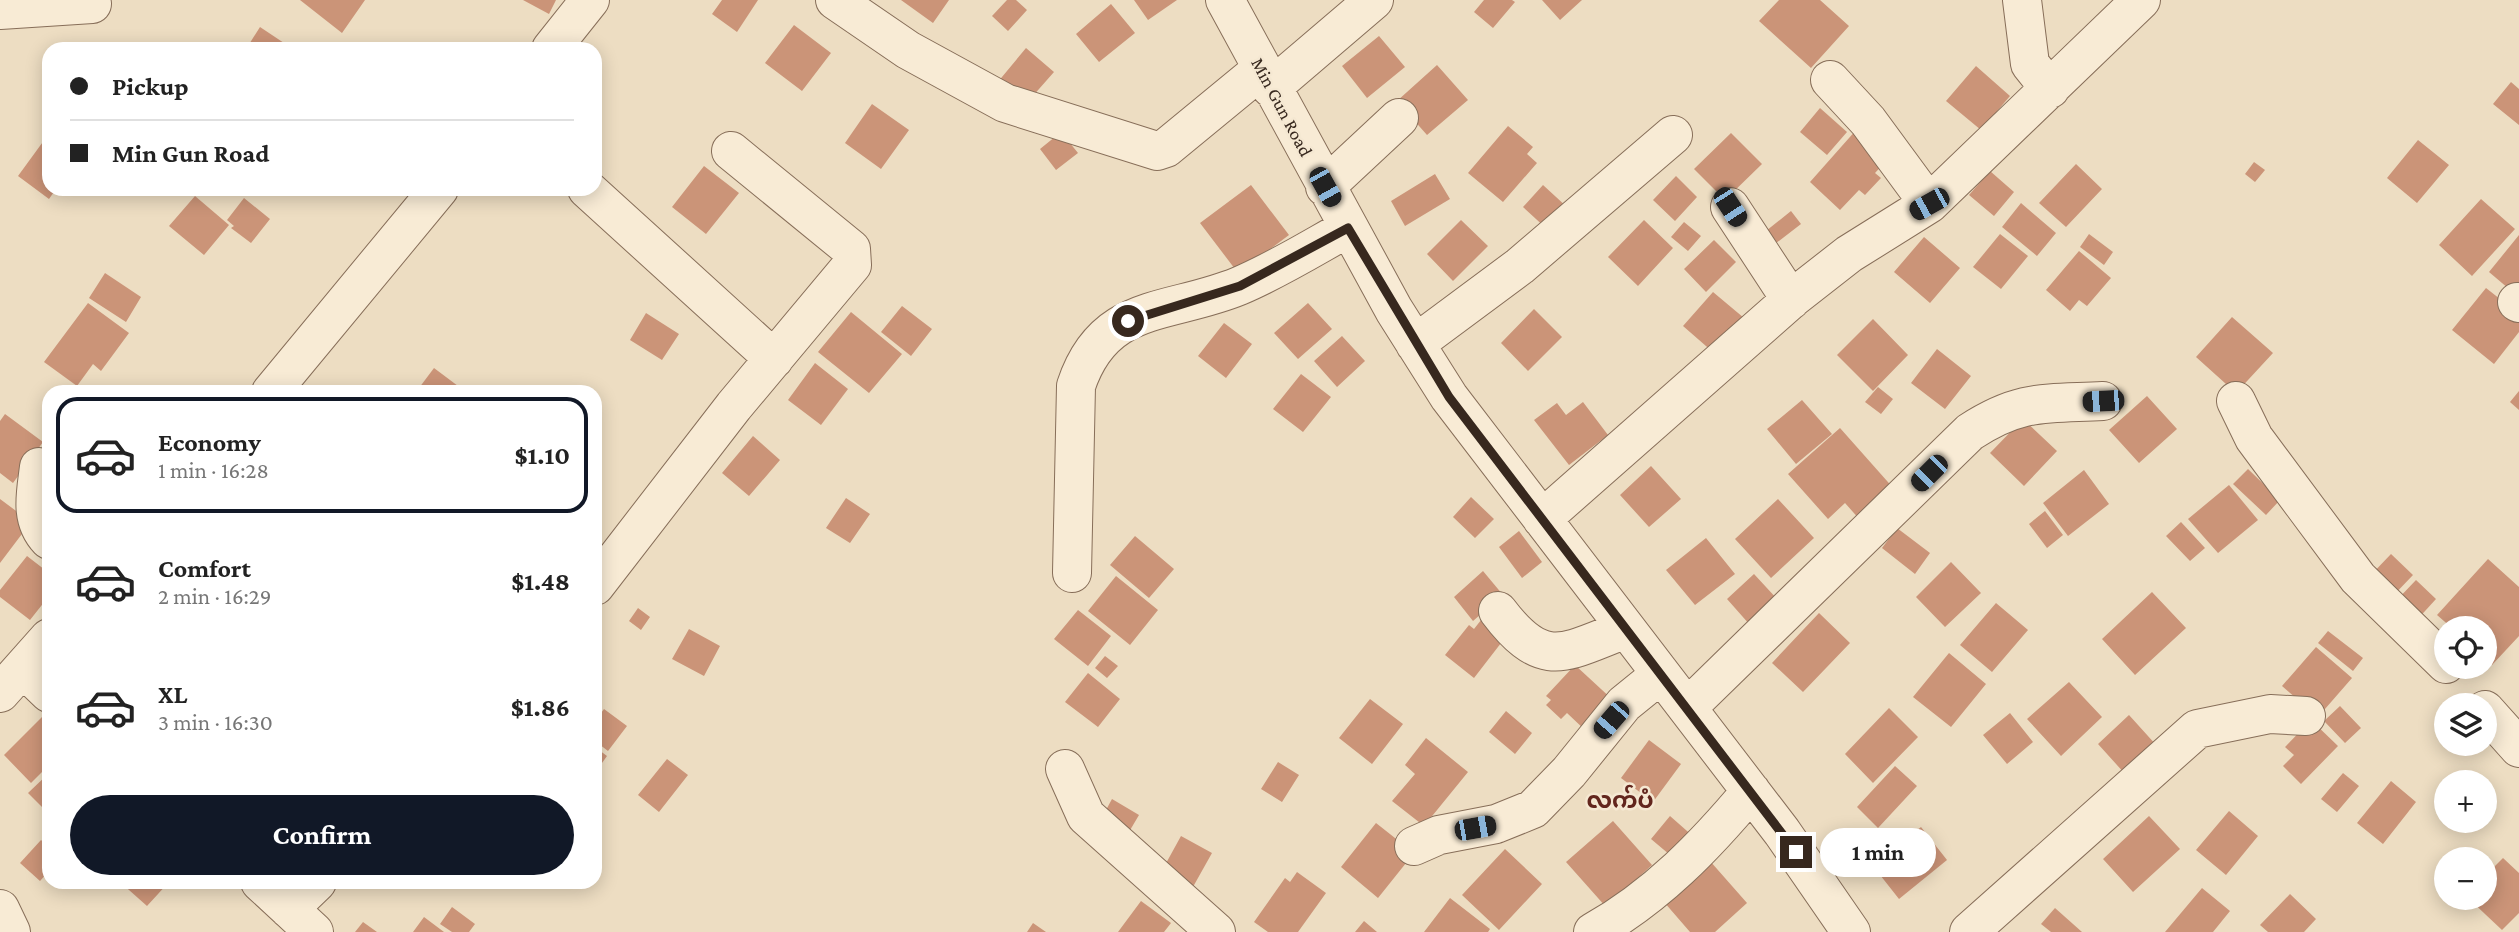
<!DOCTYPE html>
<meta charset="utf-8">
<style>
:root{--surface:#fff;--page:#f2f2f2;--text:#222;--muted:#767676;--line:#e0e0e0;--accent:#111827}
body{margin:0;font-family:"Crimson Pro","Noto Sans Myanmar",serif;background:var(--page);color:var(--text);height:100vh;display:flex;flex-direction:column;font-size:26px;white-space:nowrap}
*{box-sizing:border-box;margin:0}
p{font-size:23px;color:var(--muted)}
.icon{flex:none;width:38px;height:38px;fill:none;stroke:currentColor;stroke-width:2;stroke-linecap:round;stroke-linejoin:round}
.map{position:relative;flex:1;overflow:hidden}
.sheet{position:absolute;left:42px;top:385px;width:560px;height:504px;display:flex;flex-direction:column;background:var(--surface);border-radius:21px;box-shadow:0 4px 18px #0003}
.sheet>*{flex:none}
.guide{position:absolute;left:42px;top:42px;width:560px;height:154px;border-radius:21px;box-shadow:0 4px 18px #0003;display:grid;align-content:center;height:154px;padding:0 28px;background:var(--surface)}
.controls{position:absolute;left:2434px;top:616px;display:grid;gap:14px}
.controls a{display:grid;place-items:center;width:63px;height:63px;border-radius:50%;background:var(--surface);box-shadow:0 4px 18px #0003;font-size:35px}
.end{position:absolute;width:32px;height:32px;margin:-16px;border:9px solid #37281e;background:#fff;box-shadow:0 0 0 4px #fff}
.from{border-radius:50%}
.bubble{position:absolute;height:49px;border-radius:24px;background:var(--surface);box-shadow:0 4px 18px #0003;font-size:23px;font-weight:700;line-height:49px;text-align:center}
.car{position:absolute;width:21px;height:42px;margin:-21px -10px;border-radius:9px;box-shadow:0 0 5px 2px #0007;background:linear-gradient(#222 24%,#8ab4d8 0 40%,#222 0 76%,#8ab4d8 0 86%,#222 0)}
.guide b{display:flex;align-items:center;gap:24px;height:66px;font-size:26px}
.guide b+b{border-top:2px solid var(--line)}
.guide i{width:18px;height:18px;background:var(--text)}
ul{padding:12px 0 0;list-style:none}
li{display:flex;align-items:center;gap:21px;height:116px;margin:0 14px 10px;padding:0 14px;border:4px solid transparent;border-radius:21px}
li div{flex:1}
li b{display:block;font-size:26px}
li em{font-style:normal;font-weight:700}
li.on{border-color:var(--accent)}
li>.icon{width:63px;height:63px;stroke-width:1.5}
.action{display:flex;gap:14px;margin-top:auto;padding:14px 28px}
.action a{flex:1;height:80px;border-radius:42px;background:var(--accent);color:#fff;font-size:28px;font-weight:700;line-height:80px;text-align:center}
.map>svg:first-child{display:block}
.building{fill:#cb9478}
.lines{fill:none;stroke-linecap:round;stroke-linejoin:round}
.minor-casing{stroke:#876e59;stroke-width:40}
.minor{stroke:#f8ebd5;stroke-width:38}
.route{stroke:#37281e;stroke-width:9}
.labels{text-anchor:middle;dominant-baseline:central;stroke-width:5;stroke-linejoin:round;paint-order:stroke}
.street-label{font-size:19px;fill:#37281e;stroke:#f5e8d2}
.quarter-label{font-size:23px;font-weight:bold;fill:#63261d;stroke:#f5e8d2}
</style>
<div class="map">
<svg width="2519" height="932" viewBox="0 0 2519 932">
<rect width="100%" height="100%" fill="#edddc2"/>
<path class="building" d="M 300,0 L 365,0 L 342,33 Z
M 523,0 L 556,0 L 549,14 Z
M 722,0 L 758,0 L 737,32 L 712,14 Z
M 901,0 L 949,0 L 933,23 Z
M 1007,0 L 1016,0 L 1027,10 L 1008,31 L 992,16 Z
M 1134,0 L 1177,0 L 1148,20 Z
M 1484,0 L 1512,0 L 1515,2 L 1493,28 L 1474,12 Z
M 1542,0 L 1582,0 L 1560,20 Z
M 1779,0 L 1820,0 L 1849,26 L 1811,68 L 1759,21 Z
M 1111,4 L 1135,33 L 1099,62 L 1076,34 Z
M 794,25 L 831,53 L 802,91 L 765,63 Z
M 260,27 L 293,49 L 246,49 Z
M 1379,36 L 1405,67 L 1367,98 L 1342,66 Z
M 1026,48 L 1054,72 L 1024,106 L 997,83 Z
M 1437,65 L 1468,100 L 1427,135 L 1397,101 Z
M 1976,66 L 2010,96 L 1981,130 L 1946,101 Z
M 2511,82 L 2519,89 L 2519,125 L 2493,104 Z
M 872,104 L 909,130 L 881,169 L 845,143 Z
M 1820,108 L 1847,132 L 1827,155 L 1800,132 Z
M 1508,126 L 1533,147 L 1527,154 L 1537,163 L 1503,202 L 1468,173 Z
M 1857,129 L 1889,158 L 1875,173 L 1881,178 L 1865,195 L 1859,190 L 1840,210 L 1810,182 Z
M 1061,132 L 1078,153 L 1056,170 L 1040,149 Z
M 1731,133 L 1762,164 L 1725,200 L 1694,169 Z
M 45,139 L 49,142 L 49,189 L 56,189 L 49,199 L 18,176 Z
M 2418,140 L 2449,165 L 2417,203 L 2387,178 Z
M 2254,162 L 2265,170 L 2255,182 L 2245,174 Z
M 2076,164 L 2102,189 L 2066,227 L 2039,203 Z
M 704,166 L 739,193 L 706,234 L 672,207 Z
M 1990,171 L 2014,192 L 1994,216 L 1969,195 Z
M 1435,174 L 1450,199 L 1405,226 L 1391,201 Z
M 1676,176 L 1697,197 L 1675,221 L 1653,200 Z
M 1251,185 L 1289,235 L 1238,273 L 1200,223 Z
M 1543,185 L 1568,208 L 1548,230 L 1523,207 Z
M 195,196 L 229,225 L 204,255 L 169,226 Z
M 244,198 L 270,219 L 251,243 L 231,228 L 234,226 L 227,220 Z
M 2481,199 L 2515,229 L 2472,276 L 2439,245 Z
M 2021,203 L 2056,233 L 2037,256 L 2002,227 Z
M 1791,211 L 1801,224 L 1771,247 L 1761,235 Z
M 1461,220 L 1488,246 L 1453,281 L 1427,254 Z
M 1644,220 L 1673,248 L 1638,286 L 1608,257 Z
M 1684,222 L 1701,236 L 1688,251 L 1671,237 Z
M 2000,234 L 2028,256 L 2001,289 L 1973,267 Z
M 2089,234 L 2113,252 L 2104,265 L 2080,247 Z
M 2519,235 L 2519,289 L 2515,294 L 2489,272 Z
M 1924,237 L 1960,268 L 1930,303 L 1894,272 Z
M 1714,240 L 1736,262 L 1706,292 L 1684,269 Z
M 2079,251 L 2111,278 L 2087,306 L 2079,300 L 2070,311 L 2046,290 Z
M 105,273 L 141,297 L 126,322 L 89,298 Z
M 2486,288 L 2519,314 L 2519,332 L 2494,364 L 2452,330 Z
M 1713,292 L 1744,318 L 1714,353 L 1683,326 Z
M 88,303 L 129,333 L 101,371 L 93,364 L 77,386 L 44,362 Z
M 1308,303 L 1332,329 L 1298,359 L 1274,333 Z
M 902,306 L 932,329 L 911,356 L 881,332 Z
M 1534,309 L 1562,337 L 1528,371 L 1501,343 Z
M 851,312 L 902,354 L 869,393 L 818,352 Z
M 646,313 L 679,334 L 662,360 L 630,340 Z
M 2232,317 L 2273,353 L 2236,393 L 2196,357 Z
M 1873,319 L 1908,355 L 1873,391 L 1837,355 Z
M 1224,323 L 1252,344 L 1226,378 L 1198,356 Z
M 1342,336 L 1365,361 L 1337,387 L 1314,361 Z
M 1937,349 L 1971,376 L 1945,409 L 1911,383 Z
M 815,363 L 848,389 L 821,425 L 788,400 Z
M 434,368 L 466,392 L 416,392 Z
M 1301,374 L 1331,397 L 1303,432 L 1273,409 Z
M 1878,387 L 1893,399 L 1881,414 L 1865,402 Z
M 2519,391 L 2519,410 L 2510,402 Z
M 2147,396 L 2177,429 L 2139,463 L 2109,430 Z
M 1802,400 L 1832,434 L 1796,464 L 1767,429 Z
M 1583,402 L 1608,435 L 1569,465 L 1534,420 L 1557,403 L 1566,415 Z
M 5,414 L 43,442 L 13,483 L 0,473 L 0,421 Z
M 2023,419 L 2057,451 L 2024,486 L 1990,453 Z
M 1840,428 L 1895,490 L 1861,521 L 1845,503 L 1828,519 L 1788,474 Z
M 753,436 L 780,460 L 749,496 L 722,473 Z
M 1651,466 L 1681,499 L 1649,527 L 1620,495 Z
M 2248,469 L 2280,500 L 2266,515 L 2233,484 Z
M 2084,470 L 2109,504 L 2068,536 L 2043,503 Z
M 2229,485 L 2258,520 L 2218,553 L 2188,519 Z
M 1471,497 L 1494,519 L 1475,538 L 1453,517 Z
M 846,498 L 870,514 L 850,543 L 826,528 Z
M 0,499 L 31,522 L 0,563 Z
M 1778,499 L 1814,538 L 1771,578 L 1735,539 Z
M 2045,511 L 2063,535 L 2047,548 L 2029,524 Z
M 2181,522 L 2205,548 L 2190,561 L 2166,536 Z
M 1897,528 L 1930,553 L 1915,574 L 1882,548 Z
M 1519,531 L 1542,562 L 1522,578 L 1499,547 Z
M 1135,536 L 1174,569 L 1149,598 L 1110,565 Z
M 1706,538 L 1735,574 L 1695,605 L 1666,570 Z
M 2391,554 L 2413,575 L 2390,599 L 2369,577 Z
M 27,556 L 49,573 L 49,596 L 30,620 L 0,597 L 0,590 Z
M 2488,559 L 2519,587 L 2519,636 L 2492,665 L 2485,659 L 2485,628 L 2452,628 L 2437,615 Z
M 1951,562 L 1981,593 L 1945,627 L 1916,597 Z
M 1483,571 L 1503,595 L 1473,621 L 1454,597 Z
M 1754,574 L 1778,600 L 1750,625 L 1727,599 Z
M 1116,576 L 1158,610 L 1130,645 L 1088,611 Z
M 2416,580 L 2436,599 L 2415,622 L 2395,602 Z
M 2152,592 L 2186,628 L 2135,675 L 2102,639 Z
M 1996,603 L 2028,630 L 1992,672 L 1960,645 Z
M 638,608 L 650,617 L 641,630 L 629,621 Z
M 1078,610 L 1111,636 L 1088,666 L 1054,639 Z
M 1819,613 L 1850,643 L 1803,692 L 1772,663 Z
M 1485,615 L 1508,634 L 1474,678 L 1445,655 L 1469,625 L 1474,629 Z
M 689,629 L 720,646 L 704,676 L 672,659 Z
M 2328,631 L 2363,658 L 2353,671 L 2318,643 Z
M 2316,647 L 2352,678 L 2318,717 L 2282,686 Z
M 1949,653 L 1986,684 L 1951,727 L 1913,697 Z
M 1105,656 L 1118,666 L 1107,678 L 1095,668 Z
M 1575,665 L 1614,701 L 1586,731 L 1567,713 L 1561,719 L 1546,705 L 1551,700 L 1546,696 Z
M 1088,673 L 1120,699 L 1098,727 L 1065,702 Z
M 2069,682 L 2102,717 L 2061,756 L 2027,719 Z
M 1370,699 L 1403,724 L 1372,764 L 1339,738 Z
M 2340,706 L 2361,728 L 2345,743 L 2324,721 Z
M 1889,708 L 1918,737 L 1873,783 L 1845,754 Z
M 604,709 L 627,726 L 608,751 L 595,741 L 595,721 Z
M 1506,711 L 1532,733 L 1515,754 L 1489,732 Z
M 2010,713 L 2033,742 L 2007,764 L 1983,735 Z
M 2129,715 L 2157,746 L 2126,775 L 2098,744 Z
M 42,717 L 49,725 L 49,765 L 31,783 L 4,755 Z
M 2311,720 L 2338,746 L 2301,784 L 2283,766 L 2294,755 L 2285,747 Z
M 1426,738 L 1468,772 L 1424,826 L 1392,801 L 1415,774 L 1405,765 Z
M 1649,740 L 1681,764 L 1653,802 L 1621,778 Z
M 595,747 L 607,756 L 597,770 L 595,768 Z
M 667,759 L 688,775 L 659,812 L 638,795 Z
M 1278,762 L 1299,775 L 1282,802 L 1261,789 Z
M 1895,766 L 1917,786 L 1878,828 L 1857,807 Z
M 49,773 L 49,814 L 28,793 Z
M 2343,773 L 2359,786 L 2337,812 L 2321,799 Z
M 2391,781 L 2416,802 L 2383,844 L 2357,823 Z
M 1112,799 L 1139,815 L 1126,837 L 1100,821 Z
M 2229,811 L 2258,836 L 2226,875 L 2196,850 Z
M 1670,816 L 1695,838 L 1676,860 L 1651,839 Z
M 2149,816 L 2180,849 L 2133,892 L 2103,859 Z
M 1613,821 L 1652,865 L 1606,907 L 1566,862 Z
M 1376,823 L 1414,853 L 1378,898 L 1341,867 Z
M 1921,827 L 1947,860 L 1899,899 L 1873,866 Z
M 1181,836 L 1212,853 L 1189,894 L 1159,876 Z
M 41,840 L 49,847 L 49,871 L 40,881 L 20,863 Z
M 1505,849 L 1542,884 L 1499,930 L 1462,895 Z
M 2503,858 L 2519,873 L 2519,913 L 2502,930 L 2468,898 L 2485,898 L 2485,876 Z
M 1710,861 L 1747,903 L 1715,932 L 1690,932 L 1664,902 Z
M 1297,872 L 1326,893 L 1298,932 L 1268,932 L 1254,922 L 1285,878 L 1290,882 Z
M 120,882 L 169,882 L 147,906 Z
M 2202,888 L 2230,911 L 2213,932 L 2165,932 Z
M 2290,894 L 2316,919 L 2304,932 L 2268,932 L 2260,925 Z
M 1450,898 L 1490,929 L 1488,932 L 1424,932 Z
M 1141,901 L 1171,923 L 1164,932 L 1118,932 Z
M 452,907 L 475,924 L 469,932 L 452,932 L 440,924 Z
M 2055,908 L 2082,932 L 2051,932 L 2041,924 Z
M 424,917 L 444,932 L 413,932 Z
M 1364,921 L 1377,932 L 1355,932 Z
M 363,922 L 377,932 L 355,932 Z
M 1033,923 L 1046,932 L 1027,932 Z"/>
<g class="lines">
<g class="minor-casing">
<path id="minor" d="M 835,0 L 908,50 L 1005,103 L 1157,151 L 1166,148 L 1262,69
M 1225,0 L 1394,310 L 1449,397 L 1782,832 L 1851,932
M 2022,0 L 2030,64 L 2050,89
M 0,10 L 92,4
M 551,49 L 590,0
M 1830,80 L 1868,121 L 1929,204
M 1271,88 L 1374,0
M 1325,187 L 1399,118
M 587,189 L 774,359
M 1730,207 L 1791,300
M 2517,302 L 2519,303
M 1415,344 L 1520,266 L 1673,135
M 271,392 L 439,189
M 2236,401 L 2254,438 L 2358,578 L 2446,664
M 39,467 C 36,493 29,519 49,540
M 1542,519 L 1794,297 L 1849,254 L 1929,204 L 2141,0
M 1072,573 L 1076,386 C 1104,301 1169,315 1239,286 C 1277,270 1312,248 1348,228
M 595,586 L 734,406 L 852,265 L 851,249 L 731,151
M 1498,611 C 1544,672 1565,652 1626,629
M 24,669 L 49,693
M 0,693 L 49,638
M 1687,708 L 1970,432 C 2021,399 2045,404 2103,401
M 2485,710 L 2519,748
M 1065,769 L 1086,816 L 1216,932
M 1414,846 L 1439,835 L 1496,824 L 1533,809 L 1569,772 L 1624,704 L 1661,674
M 260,882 L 314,932
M 0,909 L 11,932
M 289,909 L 317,882
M 1593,932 C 1656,897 1706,845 1751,791
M 1969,932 L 2197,729 L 2270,714 L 2306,716"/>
</g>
<use href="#minor" class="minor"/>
</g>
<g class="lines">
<path class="route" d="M 1128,321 L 1240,286 L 1348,228 L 1449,397 L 1796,852"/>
</g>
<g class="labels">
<g class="street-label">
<text transform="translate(1282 107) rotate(62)">Min Gun Road</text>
</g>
<g class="quarter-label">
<text x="1620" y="800">လက်ပံ</text>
</g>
</g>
</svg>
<div class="controls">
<a><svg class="icon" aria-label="locate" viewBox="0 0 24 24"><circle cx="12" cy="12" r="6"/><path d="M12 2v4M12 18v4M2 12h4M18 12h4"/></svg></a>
<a><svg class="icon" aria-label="layers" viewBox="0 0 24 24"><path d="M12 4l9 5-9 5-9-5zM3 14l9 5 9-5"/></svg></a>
<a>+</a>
<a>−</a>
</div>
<i class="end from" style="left:1128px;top:321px"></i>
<i class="end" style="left:1796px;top:852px"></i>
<div class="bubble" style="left:1820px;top:828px;width:116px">1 min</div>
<i class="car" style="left:1325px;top:187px;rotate:151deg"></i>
<i class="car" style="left:1929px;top:204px;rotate:241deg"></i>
<i class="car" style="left:1730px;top:207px;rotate:147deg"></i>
<i class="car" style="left:2103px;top:401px;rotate:267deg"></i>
<i class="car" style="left:1929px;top:473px;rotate:225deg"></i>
<i class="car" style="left:1611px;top:720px;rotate:221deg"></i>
<i class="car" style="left:1475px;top:828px;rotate:80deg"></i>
<div class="guide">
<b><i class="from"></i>Pickup</b>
<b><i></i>Min Gun Road</b>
</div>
<section class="sheet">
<ul>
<li class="on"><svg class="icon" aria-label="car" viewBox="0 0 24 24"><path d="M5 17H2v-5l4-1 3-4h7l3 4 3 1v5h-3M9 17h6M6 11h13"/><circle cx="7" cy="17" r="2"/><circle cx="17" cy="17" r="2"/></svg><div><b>Economy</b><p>1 min · 16:28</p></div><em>$1.10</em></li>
<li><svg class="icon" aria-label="car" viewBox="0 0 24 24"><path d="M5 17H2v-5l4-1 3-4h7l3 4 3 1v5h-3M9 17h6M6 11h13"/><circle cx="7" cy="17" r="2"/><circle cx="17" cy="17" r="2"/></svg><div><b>Comfort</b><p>2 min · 16:29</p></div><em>$1.48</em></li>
<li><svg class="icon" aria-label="car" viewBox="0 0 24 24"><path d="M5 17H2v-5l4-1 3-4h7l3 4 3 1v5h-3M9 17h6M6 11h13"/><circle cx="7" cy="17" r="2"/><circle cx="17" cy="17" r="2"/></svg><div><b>XL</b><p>3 min · 16:30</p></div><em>$1.86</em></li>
</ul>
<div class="action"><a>Confirm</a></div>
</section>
</div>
